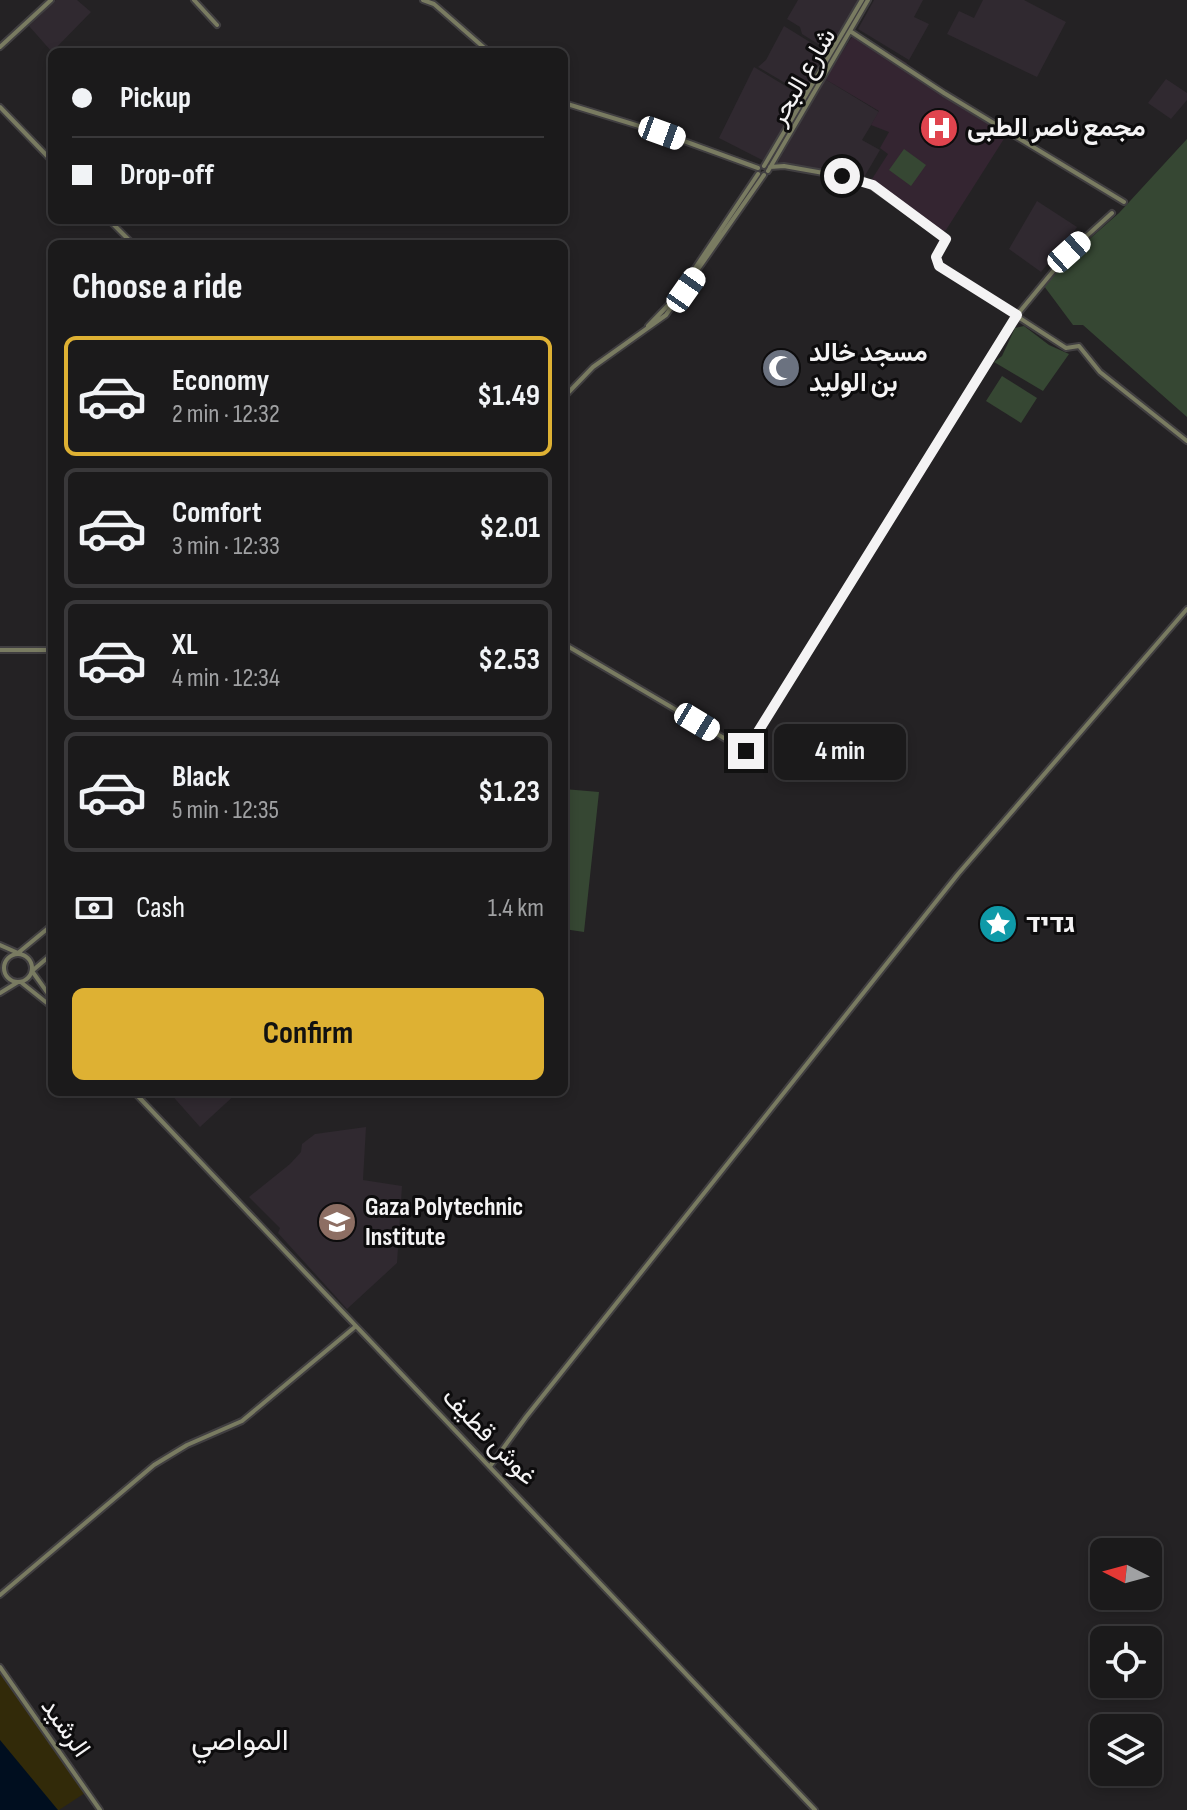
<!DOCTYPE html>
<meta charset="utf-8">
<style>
:root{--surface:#1b1a1b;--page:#242324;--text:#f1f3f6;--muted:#a0a1a3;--line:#39383a;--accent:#deb133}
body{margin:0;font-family:"Sofia Sans Condensed",Vazirmatn,Heebo,sans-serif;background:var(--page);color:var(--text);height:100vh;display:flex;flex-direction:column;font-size:30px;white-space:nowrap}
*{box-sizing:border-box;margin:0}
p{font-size:26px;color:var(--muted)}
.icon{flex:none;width:44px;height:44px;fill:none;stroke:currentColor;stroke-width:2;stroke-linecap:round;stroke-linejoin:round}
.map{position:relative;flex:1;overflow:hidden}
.drawer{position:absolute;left:48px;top:240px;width:520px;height:856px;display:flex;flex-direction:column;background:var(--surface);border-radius:12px;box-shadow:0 4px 12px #0003,0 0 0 2px var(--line)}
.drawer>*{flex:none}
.top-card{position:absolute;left:48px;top:48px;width:520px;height:176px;border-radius:12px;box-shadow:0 4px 12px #0003,0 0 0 2px var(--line);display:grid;align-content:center;height:176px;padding:0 24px;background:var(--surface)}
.needle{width:52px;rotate:276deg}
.fabs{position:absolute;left:1090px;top:1538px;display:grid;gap:16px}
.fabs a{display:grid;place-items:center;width:72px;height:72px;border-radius:12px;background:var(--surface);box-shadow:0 4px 12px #0003,0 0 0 2px var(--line);font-size:40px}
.end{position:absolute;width:36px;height:36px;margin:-18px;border:10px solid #f4f3f4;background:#111;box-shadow:0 0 0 4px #111}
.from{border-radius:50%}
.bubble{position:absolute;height:56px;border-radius:12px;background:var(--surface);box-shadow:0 4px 12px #0003,0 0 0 2px var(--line);font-size:26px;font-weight:700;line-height:56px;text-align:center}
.car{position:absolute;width:24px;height:48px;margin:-24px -12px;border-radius:10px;box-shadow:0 0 6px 2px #0007;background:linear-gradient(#fff 24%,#345 0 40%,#fff 0 76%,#345 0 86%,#fff 0)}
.top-card b{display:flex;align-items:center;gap:28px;height:76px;font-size:30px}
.top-card b+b{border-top:2px solid var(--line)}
.top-card i{width:20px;height:20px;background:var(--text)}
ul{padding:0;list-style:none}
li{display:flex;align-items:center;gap:24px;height:120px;margin:0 16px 12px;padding:0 8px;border:4px solid var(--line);border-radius:12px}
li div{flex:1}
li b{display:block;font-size:30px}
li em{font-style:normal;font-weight:700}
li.active{border-color:var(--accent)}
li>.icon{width:72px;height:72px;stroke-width:1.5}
h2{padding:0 24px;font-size:36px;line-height:96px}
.pay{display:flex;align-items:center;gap:20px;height:88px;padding:0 24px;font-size:30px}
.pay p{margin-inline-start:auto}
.primary-button{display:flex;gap:16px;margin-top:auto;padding:16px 24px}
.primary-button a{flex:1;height:92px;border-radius:12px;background:var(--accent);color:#111;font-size:32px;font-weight:700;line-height:92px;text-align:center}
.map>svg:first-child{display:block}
.built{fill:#302930}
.medical{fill:#342531}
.green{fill:#364733}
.sand{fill:#322a09}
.water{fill:#000e1f}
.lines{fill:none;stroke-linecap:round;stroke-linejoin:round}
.secondary-casing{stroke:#413f41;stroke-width:8}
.secondary{stroke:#797b61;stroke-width:4}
.route{stroke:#f4f3f4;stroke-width:10}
.labels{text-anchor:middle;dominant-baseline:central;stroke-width:6;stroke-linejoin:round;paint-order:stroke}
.street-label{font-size:26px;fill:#f4f3f4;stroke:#0d0c0d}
.poi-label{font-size:26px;font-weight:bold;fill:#f4f3f4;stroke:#0d0c0d;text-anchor:start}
.quarter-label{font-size:30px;fill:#f4f3f4;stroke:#0d0c0d}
</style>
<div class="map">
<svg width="1187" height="1810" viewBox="0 0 1187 1810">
<rect width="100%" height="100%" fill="#242224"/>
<path class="built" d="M 56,0 L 77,0 L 91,12 L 52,52 L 29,26 Z
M 798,0 L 862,0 L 831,52 L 802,34 L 800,27 L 787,19 Z
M 874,0 L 923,0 L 914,17 L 929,24 L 909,60 L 858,29 Z
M 983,0 L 1024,0 L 1066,22 L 1037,77 L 947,34 L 959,11 L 974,18 Z
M 784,26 L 826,52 L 802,93 L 758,67 L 766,60 Z
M 754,67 L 802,96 L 764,161 L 719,138 Z
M 825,79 L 879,112 L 862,140 L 880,150 L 863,179 L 778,162 Z
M 1166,79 L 1187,93 L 1187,100 L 1171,119 L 1148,103 Z
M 1037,201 L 1077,227 L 1062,251 L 1059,250 L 1041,272 L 1009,249 Z
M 169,1092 L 238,1092 L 200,1127 Z
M 366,1127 L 363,1180 L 402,1186 L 397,1263 L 347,1309 L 278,1233 L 280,1228 L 249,1197 L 290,1164 L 301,1152 L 302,1144 L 315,1134 Z"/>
<path class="medical" d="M 855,32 L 907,63 L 904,70 L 1007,134 L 946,230 L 943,231 L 872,179 L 888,154 L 880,148 L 889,132 L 871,125 L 879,111 L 825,79 Z"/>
<path class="green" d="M 1187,139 L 1187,417 L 1083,325 L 1073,325 L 1044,286 L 1061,264 L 1119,213 Z
M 904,149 L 926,165 L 911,186 L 889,170 Z
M 1024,326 L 1049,345 L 1069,354 L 1043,391 L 994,362 L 1002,356 L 1015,328 Z
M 1002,376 L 1037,398 L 1021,423 L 986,401 Z
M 564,789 L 599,792 L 584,932 L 564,929 Z"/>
<path class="sand" d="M 0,1671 L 85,1793 L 59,1810 L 37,1810 L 0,1766 Z"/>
<path class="water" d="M 0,1740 L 58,1810 L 0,1810 Z"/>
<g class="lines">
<g class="secondary-casing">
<path id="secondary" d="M 194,0 L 217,25
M 423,0 L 434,4 L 489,52
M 850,31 L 944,93 L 1124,202
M 0,47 L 51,0
M 564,103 L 662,133 L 758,168
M 0,107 L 52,161
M 764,166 L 862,0
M 770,167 L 784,166 L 863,180 L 946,239 L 936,257 L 939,266 L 1066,348 L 1079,346 L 1100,372 L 1187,441
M 768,171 L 868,0
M 109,220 L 133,244
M 648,326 L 675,298 L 758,174
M 564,397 L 593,367 L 666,315 L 764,175
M 564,644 L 746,751 L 1017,315 L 1069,252 L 1112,213
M 0,650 L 52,650
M 0,945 L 18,953 L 52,925
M4 968a14 14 0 1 1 28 0a14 14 0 1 1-28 0Z
M 52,954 L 32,971 L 52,999
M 22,983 L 52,1007
M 0,993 L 18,982
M 134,1092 L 815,1810
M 491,1465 L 526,1417 L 958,874 L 1187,609
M 0,1595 L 154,1465 L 187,1445 L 242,1421 L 356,1326
M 0,1667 L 100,1810"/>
</g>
<use href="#secondary" class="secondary"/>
</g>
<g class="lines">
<path class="route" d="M 746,751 L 1017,315 L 939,266 L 936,257 L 946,239 L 873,185 L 842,176"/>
</g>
<defs>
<g id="hospital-disc" transform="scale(2)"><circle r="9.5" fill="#e0444e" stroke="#0d0c0d"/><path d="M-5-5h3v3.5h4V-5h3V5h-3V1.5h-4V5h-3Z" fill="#fff"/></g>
<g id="mosque-disc" transform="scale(2)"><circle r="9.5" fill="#6b7280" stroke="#0d0c0d"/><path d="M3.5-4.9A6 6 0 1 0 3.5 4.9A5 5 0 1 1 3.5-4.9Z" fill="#fff"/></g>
<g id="sight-disc" transform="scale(2)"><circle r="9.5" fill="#0f9aa8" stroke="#0d0c0d"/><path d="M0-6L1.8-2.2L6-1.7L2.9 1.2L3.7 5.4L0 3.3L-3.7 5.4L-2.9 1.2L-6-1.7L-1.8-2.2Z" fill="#fff"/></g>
<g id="university-disc" transform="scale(2)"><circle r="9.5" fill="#8d6e63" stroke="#0d0c0d"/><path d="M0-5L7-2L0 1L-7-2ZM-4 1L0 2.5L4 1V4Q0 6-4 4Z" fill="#fff"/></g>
</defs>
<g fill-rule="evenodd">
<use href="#hospital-disc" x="939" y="128"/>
<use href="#mosque-disc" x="781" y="368"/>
<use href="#sight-disc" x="998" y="924"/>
<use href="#university-disc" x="337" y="1222"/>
</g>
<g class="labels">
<g class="street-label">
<text transform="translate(803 77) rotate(-60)">شارع البحر</text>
<text transform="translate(489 1437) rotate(46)">غوش قطيف</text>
<text transform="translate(65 1728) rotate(55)">الرشيد</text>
</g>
<g class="poi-label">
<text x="967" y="128">مجمع ناصر الطبى</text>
<text x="809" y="353">مسجد خالد<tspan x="809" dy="30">بن الوليد</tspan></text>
<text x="1026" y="924">גדיד</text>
<text x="365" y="1207">Gaza Polytechnic<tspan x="365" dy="30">Institute</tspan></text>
</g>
<g class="quarter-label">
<text x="240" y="1741">المواصي</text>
</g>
</g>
</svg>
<div class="fabs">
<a><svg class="needle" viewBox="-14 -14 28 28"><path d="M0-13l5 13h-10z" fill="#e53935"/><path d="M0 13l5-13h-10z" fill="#a0a1a3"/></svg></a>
<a><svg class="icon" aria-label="locate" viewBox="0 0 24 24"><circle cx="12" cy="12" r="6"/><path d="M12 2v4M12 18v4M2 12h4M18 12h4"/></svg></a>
<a><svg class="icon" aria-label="layers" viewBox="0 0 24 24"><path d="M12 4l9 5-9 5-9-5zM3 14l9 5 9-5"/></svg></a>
</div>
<i class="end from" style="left:842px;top:176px"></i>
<i class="end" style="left:746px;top:751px"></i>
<div class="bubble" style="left:774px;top:724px;width:132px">4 min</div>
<i class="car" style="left:662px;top:133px;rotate:110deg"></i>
<i class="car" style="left:1069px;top:252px;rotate:48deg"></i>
<i class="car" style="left:686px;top:290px;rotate:35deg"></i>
<i class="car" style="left:697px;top:722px;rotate:121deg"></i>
<div class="top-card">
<b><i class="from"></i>Pickup</b>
<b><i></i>Drop-off</b>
</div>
<section class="drawer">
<h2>Choose a ride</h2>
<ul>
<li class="active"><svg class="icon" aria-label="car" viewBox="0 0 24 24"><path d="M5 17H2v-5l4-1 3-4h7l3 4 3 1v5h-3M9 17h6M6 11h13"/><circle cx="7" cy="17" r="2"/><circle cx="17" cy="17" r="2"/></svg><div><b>Economy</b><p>2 min · 12:32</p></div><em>$1.49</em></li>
<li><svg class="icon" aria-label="car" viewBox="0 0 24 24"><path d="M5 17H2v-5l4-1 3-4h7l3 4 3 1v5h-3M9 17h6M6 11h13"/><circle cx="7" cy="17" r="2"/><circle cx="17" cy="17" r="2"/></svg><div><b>Comfort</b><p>3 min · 12:33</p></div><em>$2.01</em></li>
<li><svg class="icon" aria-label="car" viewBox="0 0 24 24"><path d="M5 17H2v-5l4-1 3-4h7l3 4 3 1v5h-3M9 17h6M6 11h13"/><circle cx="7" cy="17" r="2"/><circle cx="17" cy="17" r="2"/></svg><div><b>XL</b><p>4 min · 12:34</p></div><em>$2.53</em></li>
<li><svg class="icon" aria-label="car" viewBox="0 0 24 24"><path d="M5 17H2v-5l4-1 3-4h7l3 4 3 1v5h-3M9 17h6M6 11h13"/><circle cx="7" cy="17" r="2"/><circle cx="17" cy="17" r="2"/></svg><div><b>Black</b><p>5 min · 12:35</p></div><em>$1.23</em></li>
</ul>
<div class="pay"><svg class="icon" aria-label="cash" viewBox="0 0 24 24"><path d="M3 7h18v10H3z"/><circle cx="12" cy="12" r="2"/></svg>Cash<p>1.4 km</p></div>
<div class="primary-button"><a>Confirm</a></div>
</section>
</div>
